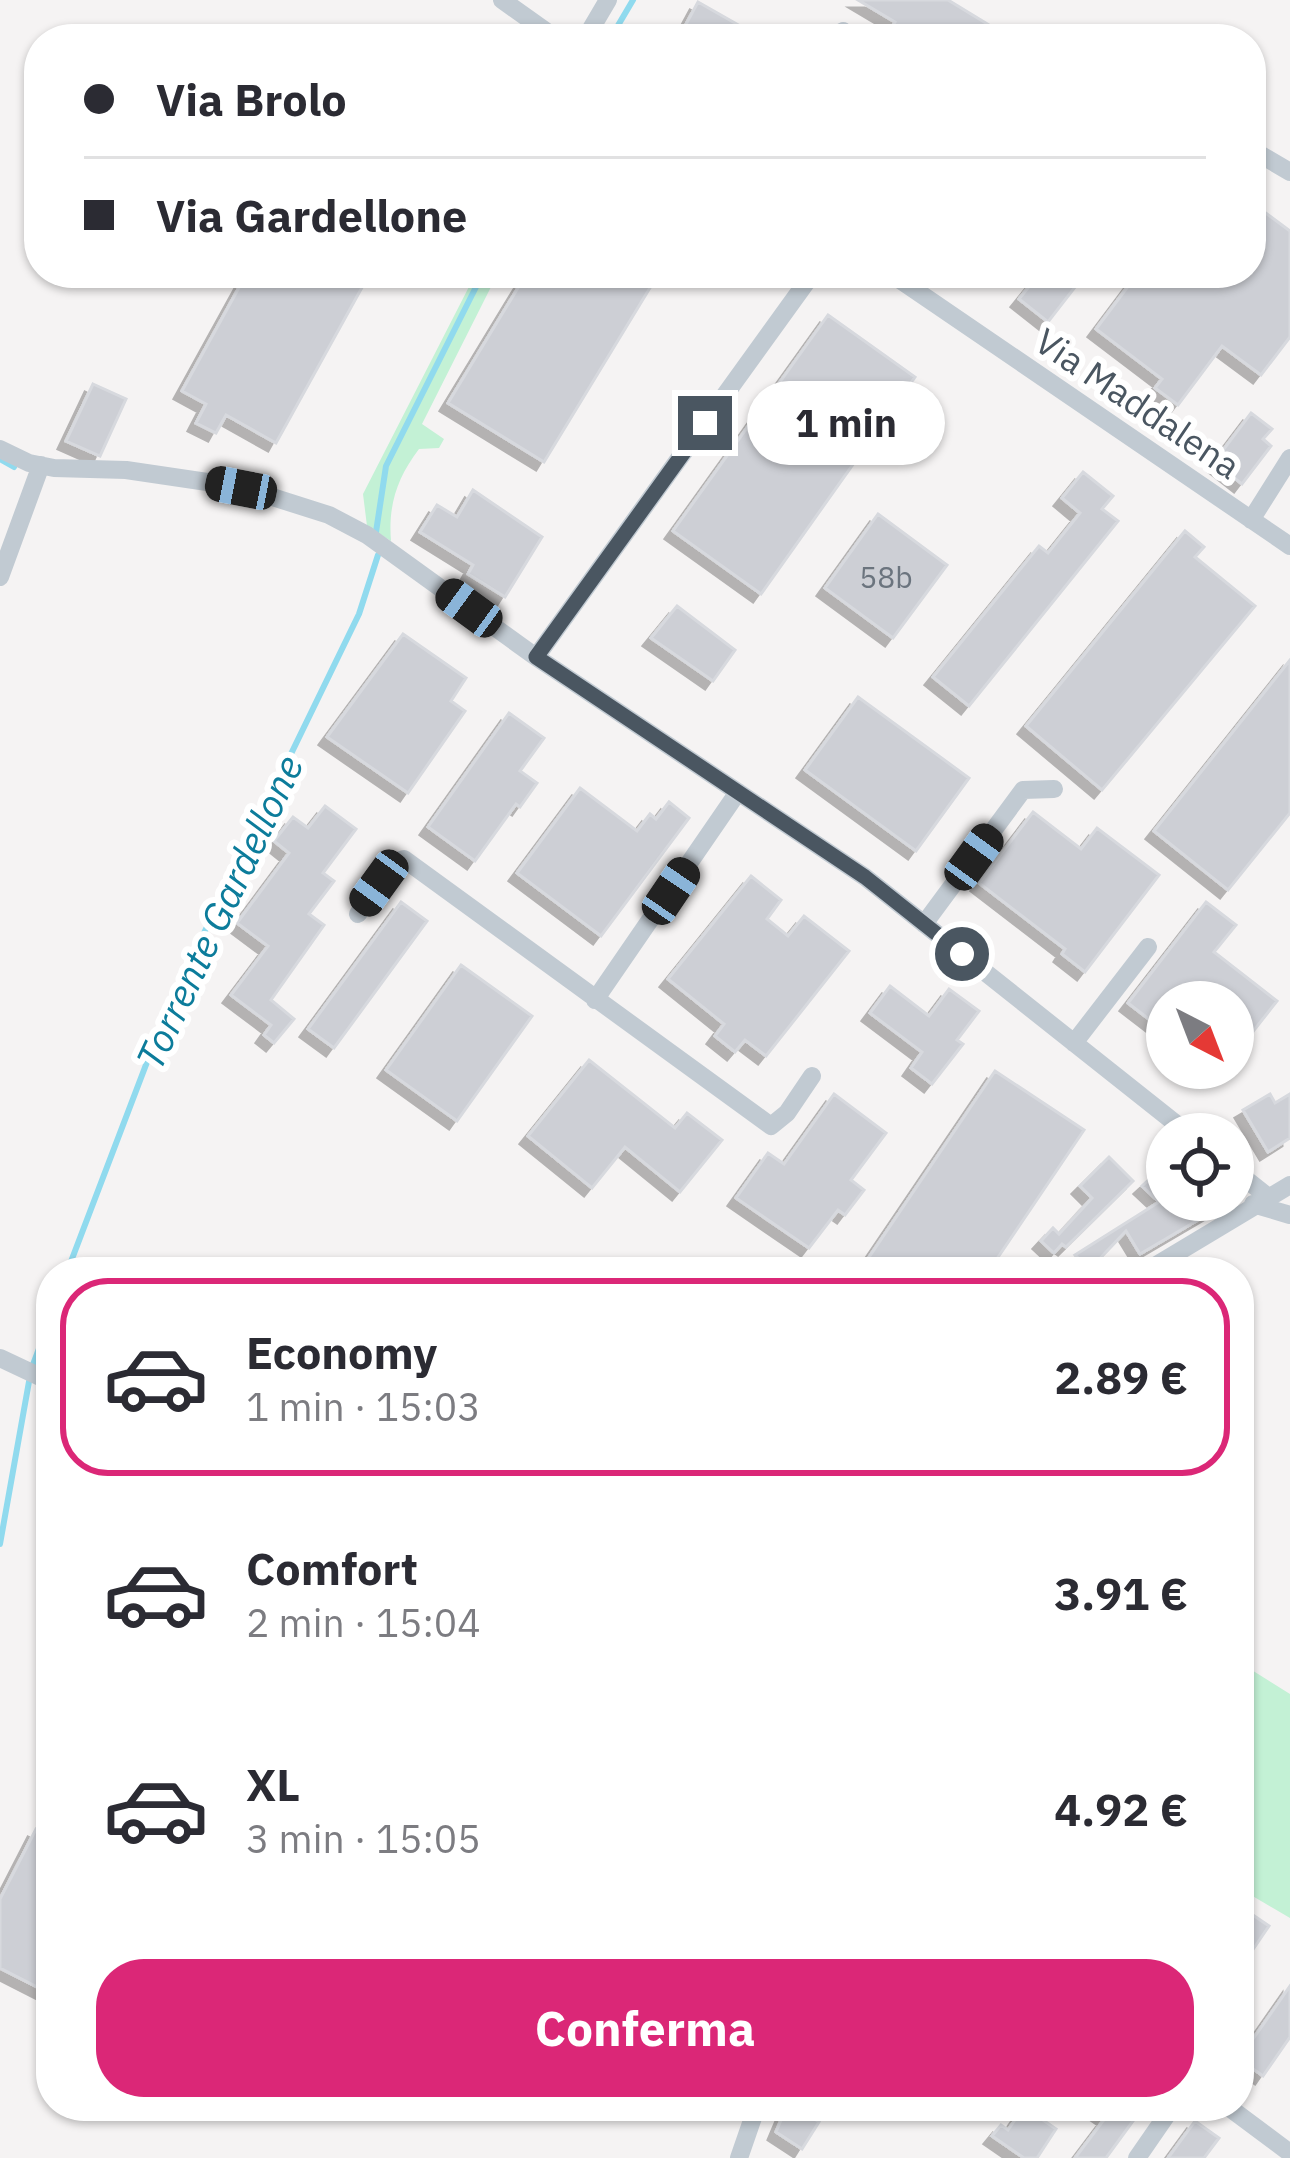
<!DOCTYPE html>
<html lang="it">
<meta charset="utf-8">
<style>
:root{--surface:#fff;--page:#f7f7f7;--text:#2b2b33;--muted:#7c7c81;--line:#e1e1e2;--accent:#db2777}
body{margin:0;font-family:"IBM Plex Sans",sans-serif;background:var(--page);color:var(--text);height:100vh;display:flex;flex-direction:column;font-size:45px;white-space:nowrap}
*{box-sizing:border-box;margin:0}
p{font-size:39px;color:var(--muted)}
.icon{flex:none;width:66px;height:66px;fill:none;stroke:currentColor;stroke-width:2;stroke-linecap:round;stroke-linejoin:round}
.map{position:relative;flex:1;overflow:hidden}
.sheet{position:absolute;left:36px;top:1257px;width:1218px;height:864px;display:flex;flex-direction:column;background:var(--surface);border-radius:48px;box-shadow:0 3px 9px #0004}
.sheet>*{flex:none}
.guide{position:absolute;left:24px;top:24px;width:1242px;height:264px;border-radius:48px;box-shadow:0 3px 9px #0004;display:grid;align-content:center;height:264px;padding:0 60px;background:var(--surface)}
.needle{width:78px;rotate:138deg}
.fabs{position:absolute;left:1146px;top:981px;display:grid;gap:24px}
.fabs a{display:grid;place-items:center;width:108px;height:108px;border-radius:50%;background:var(--surface);box-shadow:0 3px 9px #0004;font-size:60px}
.end{position:absolute;width:54px;height:54px;margin:-27px;border:15px solid #4a5661;background:#fff;box-shadow:0 0 0 6px #fff}
.from{border-radius:50%}
.bubble{position:absolute;height:84px;border-radius:42px;background:var(--surface);box-shadow:0 3px 9px #0004;font-size:39px;font-weight:700;line-height:84px;text-align:center}
.car{position:absolute;width:36px;height:72px;margin:-36px -18px;border-radius:15px;box-shadow:0 0 9px 3px #0007;background:linear-gradient(#222 24%,#8ab4d8 0 40%,#222 0 76%,#8ab4d8 0 86%,#222 0)}
.guide b{display:flex;align-items:center;gap:42px;height:114px;font-size:45px}
.guide b+b{border-top:3px solid var(--line)}
.guide i{width:30px;height:30px;background:var(--text)}
ul{padding:21px 0 0;list-style:none}
li{display:flex;align-items:center;gap:36px;height:198px;margin:0 24px 18px;padding:0 36px;border:6px solid transparent;border-radius:48px}
li div{flex:1}
li b{display:block;font-size:45px}
li em{font-style:normal;font-weight:700}
li.on{border-color:var(--accent)}
li>.icon{width:108px;height:108px;stroke-width:1.5}
.primary-button{display:flex;gap:24px;margin-top:auto;padding:24px 60px}
.primary-button a{flex:1;height:138px;border-radius:48px;background:var(--accent);color:#fff;font-size:48px;font-weight:700;line-height:138px;text-align:center}
.map>svg:first-child{display:block}
.green{fill:#c3f1d5}
.lines{fill:none;stroke-linecap:round;stroke-linejoin:round}
.stream{stroke:#90daee;stroke-width:6}
.building{fill:#cdcfd5;stroke:#d7d9de;stroke-width:3;filter:url(#shadow)}
.minor{stroke:#c1cad2;stroke-width:18}
.route{stroke:#4a5661;stroke-width:15}
.labels{text-anchor:middle;dominant-baseline:central;stroke-width:12;stroke-linejoin:round;paint-order:stroke}
.number-label{font-size:30px;fill:#6b747e}
.street-label{font-size:36px;fill:#4a5661;stroke:#fff}
.water-label{font-size:39px;font-style:italic;fill:#0c7c9b;stroke:#fff}
</style>
<div class="map">
<svg width="1290" height="2158" viewBox="0 0 1290 2158">
<defs>
<filter id="shadow"><feDropShadow dx="-8" dy="8" stdDeviation="0" flood-color="#0004"/></filter>
</defs>
<rect width="100%" height="100%" fill="#f5f3f3"/>
<path class="green" d="M 476,273 L 498,273 L 422,424 L 444,439 L 439,448 L 419,449 C 397,478 388,505 391,541 L 367,526 L 363,494 Z
M 1239,1662 L 1290,1694 L 1290,1918 L 1239,1888 Z"/>
<g class="lines">
<path class="stream" d="M 610,39 L 633,0
M 0,459 L 14,467
M 376,532 L 386,466 L 483,273
M 67,1272 L 168,1007 L 359,614 L 378,555
M 32,1367 L 51,1317
M 0,1544 L 30,1376"/>
</g>
<path class="building" d="M 858,0 L 948,0 L 1012,39 L 885,39 L 895,22 Z
M 698,2 L 763,39 L 678,39 Z
M 1251,202 L 1290,231 L 1290,337 L 1261,375 L 1222,346 L 1178,405 L 1155,388 L 1162,379 L 1096,329 L 1138,273 L 1251,273 Z
M 247,273 L 370,273 L 276,443 L 226,415 L 216,433 L 196,423 L 206,404 L 182,391 Z
M 527,273 L 659,273 L 544,462 L 448,403 Z
M 1040,273 L 1086,273 L 1048,322 L 1019,299 Z
M 828,315 L 915,377 L 761,594 L 673,531 Z
M 93,384 L 126,399 L 100,456 L 66,441 Z
M 1251,413 L 1272,429 L 1263,439 L 1271,446 L 1242,484 L 1214,462 Z
M 1083,472 L 1113,496 L 1102,509 L 1118,521 L 969,706 L 933,677 L 1039,546 L 1048,553 L 1080,513 L 1062,498 Z
M 473,490 L 542,537 L 505,597 L 468,574 L 473,565 L 420,532 L 437,505 L 457,517 Z
M 878,514 L 947,565 L 893,638 L 825,588 Z
M 1185,531 L 1204,547 L 1195,557 L 1255,606 L 1102,790 L 1026,726 Z
M 677,606 L 735,650 L 713,681 L 651,638 Z
M 403,634 L 466,678 L 451,701 L 465,711 L 408,793 L 327,737 Z
M 1290,660 L 1290,813 L 1228,890 L 1154,831 Z
M 858,697 L 969,778 L 916,851 L 805,770 Z
M 509,713 L 544,738 L 520,771 L 537,783 L 520,807 L 516,804 L 475,861 L 428,827 Z
M 580,788 L 637,831 L 650,814 L 656,819 L 669,802 L 689,818 L 601,936 L 517,873 Z
M 325,806 L 356,829 L 323,873 L 334,881 L 309,914 L 324,925 L 271,1000 L 294,1019 L 274,1043 L 264,1035 L 271,1025 L 231,995 L 268,946 L 237,923 L 289,853 L 274,841 L 293,817 L 308,828 Z
M 1033,812 L 1081,849 L 1097,828 L 1159,875 L 1085,972 L 1062,954 L 1065,949 L 979,883 Z
M 751,876 L 781,900 L 767,919 L 788,936 L 804,916 L 849,951 L 766,1056 L 745,1040 L 735,1052 L 715,1036 L 724,1024 L 668,979 Z
M 401,902 L 427,921 L 334,1048 L 308,1029 Z
M 1206,902 L 1236,925 L 1214,952 L 1277,1001 L 1233,1057 L 1233,1002 L 1167,1002 L 1167,1033 L 1128,1003 Z
M 461,965 L 532,1016 L 457,1121 L 386,1070 Z
M 890,986 L 929,1016 L 949,989 L 979,1011 L 957,1040 L 963,1044 L 932,1084 L 911,1068 L 922,1052 L 870,1013 Z
M 589,1060 L 675,1128 L 687,1113 L 722,1140 L 680,1192 L 625,1147 L 592,1188 L 528,1136 Z
M 995,1071 L 1084,1130 L 988,1272 L 859,1272 Z
M 834,1094 L 886,1133 L 851,1180 L 864,1190 L 845,1215 L 838,1210 L 809,1248 L 736,1198 L 768,1153 L 784,1164 Z
M 1270,1094 L 1275,1103 L 1290,1094 L 1290,1138 L 1268,1152 L 1243,1110 Z
M 1109,1157 L 1133,1181 L 1066,1247 L 1062,1244 L 1054,1253 L 1041,1241 L 1053,1228 L 1059,1234 L 1092,1198 L 1080,1186 Z
M 1167,1163 L 1167,1200 L 1232,1200 L 1140,1254 L 1126,1231 L 1090,1269 L 1075,1255 L 1159,1202 L 1142,1186 Z
M 36,1829 L 51,1836 L 51,1994 L 0,1968 L 0,1899 Z
M 1247,1911 L 1269,1926 L 1239,1970 L 1239,1922 Z
M 1290,1986 L 1290,2037 L 1263,2076 L 1239,2059 Z
M 787,2106 L 795,2106 L 819,2122 L 802,2149 L 776,2132 Z
M 1090,2106 L 1144,2106 L 1106,2158 L 1075,2158 L 1106,2117 Z
M 1024,2107 L 1056,2129 L 1037,2158 L 1024,2158 L 992,2136 L 1001,2125 L 1008,2130 Z
M 1195,2121 L 1219,2138 L 1204,2158 L 1168,2158 Z"/>
<g class="lines">
<path class="minor" d="M 502,0 L 557,39
M 585,39 L 608,0
M 838,39 L 843,31
M 1251,149 L 1290,172
M 890,273 L 1290,546
M 0,449 L 29,463 L 54,468 L 126,470 L 241,487 L 329,515 L 367,535 L 536,657 L 865,877 L 1189,1134
M 1251,520 L 1290,458
M 0,577 L 41,465
M 536,657 L 813,273
M 358,914 L 393,863 L 404,859 L 771,1126 L 787,1113 L 812,1076
M 924,924 L 1023,790 L 1054,789
M 595,1000 L 738,792
M 1074,1043 L 1148,947
M 1233,1169 L 1267,1196
M 1253,1204 L 1290,1215
M 1145,1272 L 1290,1185
M 0,1358 L 51,1382
M 1227,2106 L 1290,2153
M 739,2158 L 757,2106
M 1137,2158 L 1173,2106"/>
</g>
<g class="lines">
<path class="route" d="M 705,423 L 536,657 L 865,877 L 962,954"/>
</g>
<g class="labels">
<g class="number-label">
<text x="886" y="576">58b</text>
</g>
<g class="street-label">
<text transform="translate(1138 403) rotate(34)">Via Maddalena</text>
</g>
<g class="water-label">
<text transform="translate(219 912) rotate(-65)">Torrente Gardellone</text>
</g>
</g>
</svg>
<div class="fabs">
<a><svg class="needle" viewBox="-14 -14 28 28"><path d="M0-13l5 13h-10z" fill="#e53935"/><path d="M0 13l5-13h-10z" fill="#7c7c81"/></svg></a>
<a><svg class="icon" aria-label="locate" viewBox="0 0 24 24"><circle cx="12" cy="12" r="6"/><path d="M12 2v4M12 18v4M2 12h4M18 12h4"/></svg></a>
</div>
<i class="end from" style="left:962px;top:954px"></i>
<i class="end" style="left:705px;top:423px"></i>
<div class="bubble" style="left:747px;top:381px;width:198px">1 min</div>
<i class="car" style="left:241px;top:488px;rotate:281deg"></i>
<i class="car" style="left:469px;top:608px;rotate:306deg"></i>
<i class="car" style="left:974px;top:857px;rotate:36deg"></i>
<i class="car" style="left:379px;top:883px;rotate:216deg"></i>
<i class="car" style="left:671px;top:891px;rotate:34deg"></i>
<div class="guide">
<b><i class="from"></i>Via Brolo</b>
<b><i></i>Via Gardellone</b>
</div>
<section class="sheet">
<ul>
<li class="on"><svg class="icon" aria-label="car" viewBox="0 0 24 24"><path d="M5 17H2v-5l4-1 3-4h7l3 4 3 1v5h-3M9 17h6M6 11h13"/><circle cx="7" cy="17" r="2"/><circle cx="17" cy="17" r="2"/></svg><div><b>Economy</b><p>1 min · 15:03</p></div><em>2.89 €</em></li>
<li><svg class="icon" aria-label="car" viewBox="0 0 24 24"><path d="M5 17H2v-5l4-1 3-4h7l3 4 3 1v5h-3M9 17h6M6 11h13"/><circle cx="7" cy="17" r="2"/><circle cx="17" cy="17" r="2"/></svg><div><b>Comfort</b><p>2 min · 15:04</p></div><em>3.91 €</em></li>
<li><svg class="icon" aria-label="car" viewBox="0 0 24 24"><path d="M5 17H2v-5l4-1 3-4h7l3 4 3 1v5h-3M9 17h6M6 11h13"/><circle cx="7" cy="17" r="2"/><circle cx="17" cy="17" r="2"/></svg><div><b>XL</b><p>3 min · 15:05</p></div><em>4.92 €</em></li>
</ul>
<div class="primary-button"><a>Conferma</a></div>
</section>
</div>
